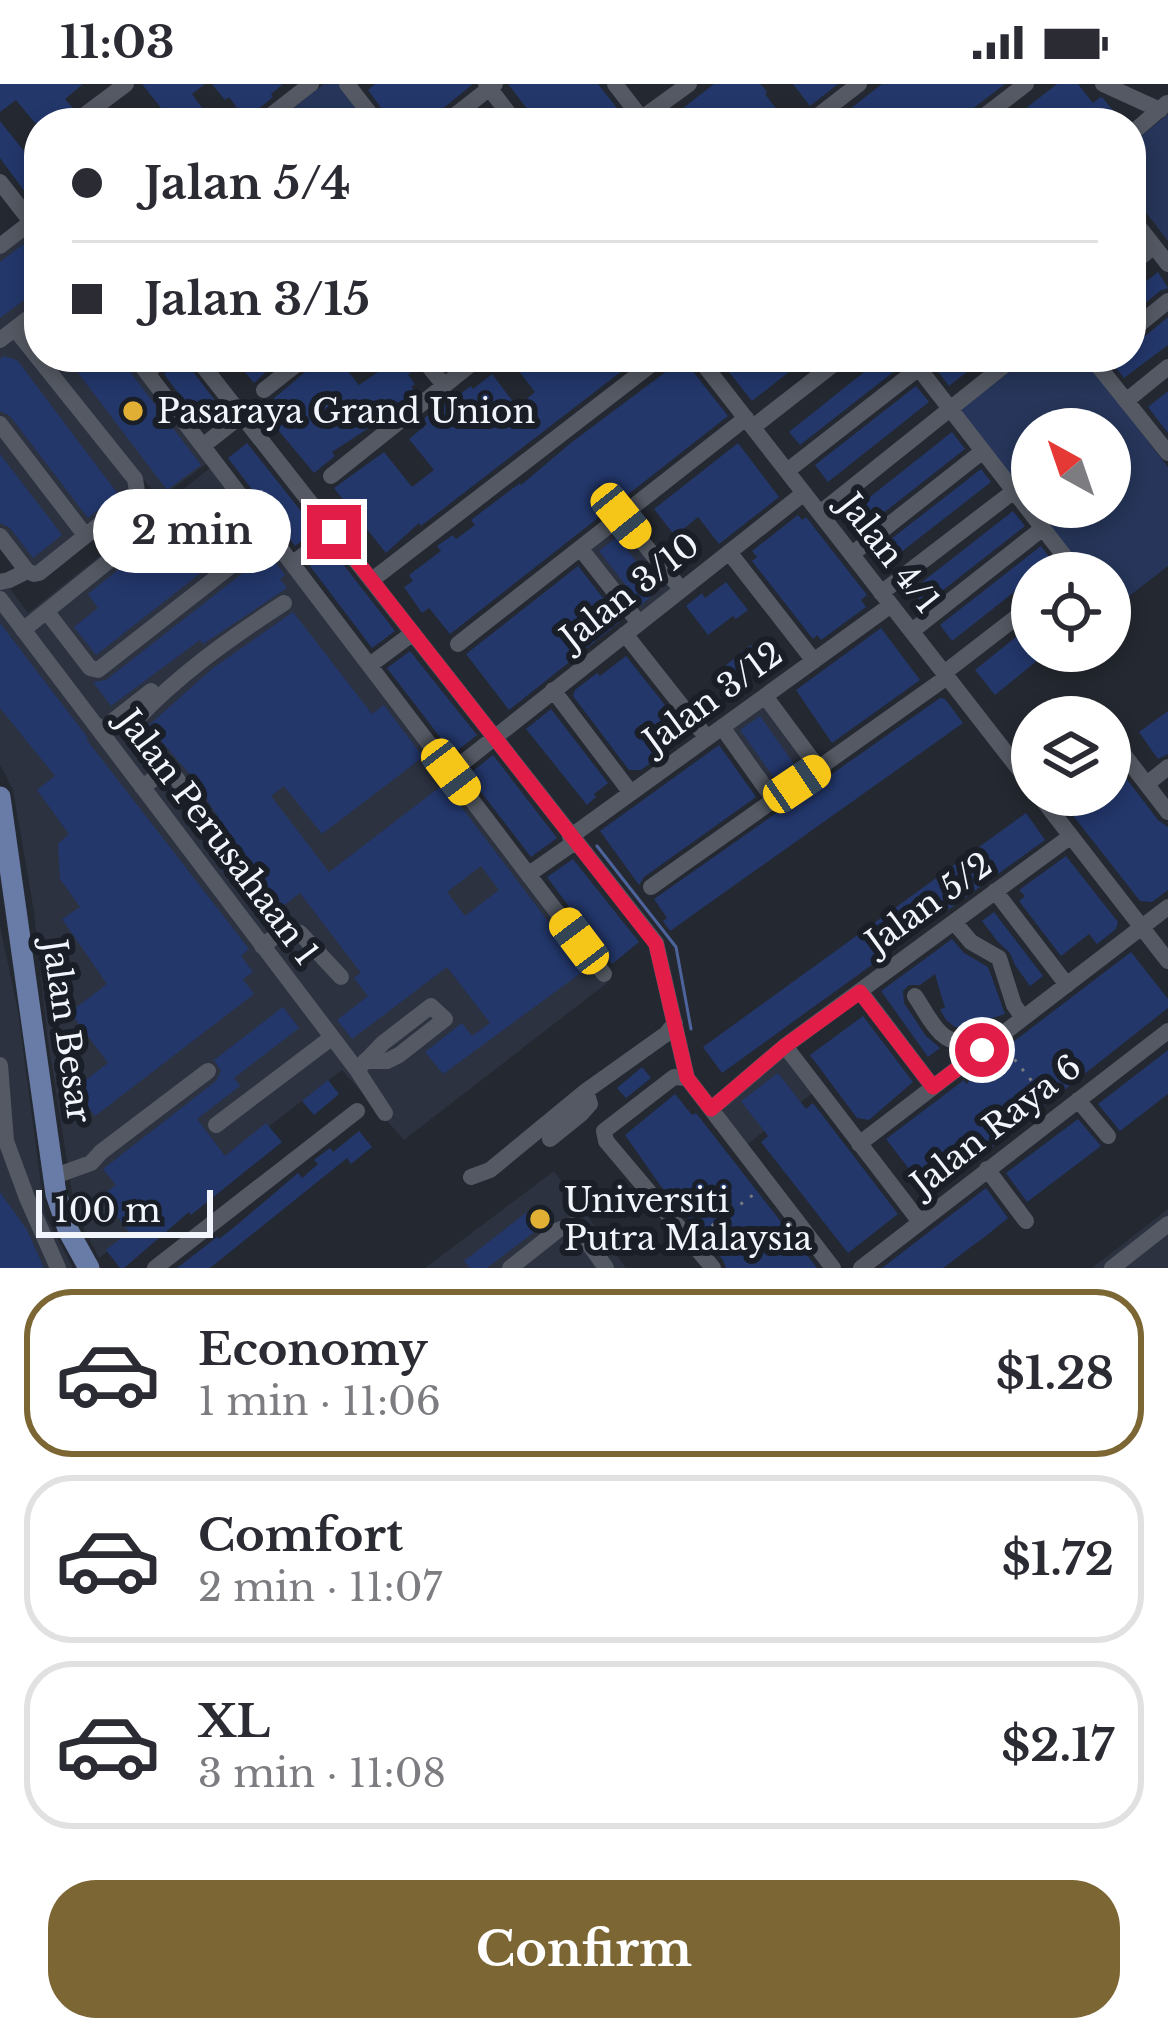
<!DOCTYPE html>
<meta charset="utf-8">
<style>
:root{--surface:#fff;--page:#f2f2f3;--text:#2b2b33;--muted:#7c7c81;--line:#e1e1e2;--accent:#7c6633}
body{margin:0;font-family:"Libre Baskerville",serif;background:var(--page);color:var(--text);height:100vh;display:flex;flex-direction:column;font-size:45px;white-space:nowrap}
*{box-sizing:border-box;margin:0}
p{font-size:39px;color:var(--muted)}
.icon{flex:none;width:66px;height:66px;fill:none;stroke:currentColor;stroke-width:2;stroke-linecap:round;stroke-linejoin:round}
.map{position:relative;height:1184px;overflow:hidden}
.drawer{display:flex;flex-direction:column;background:var(--surface);flex:1}
.drawer>*{flex:none}
.hud{position:absolute;left:24px;top:24px;width:1122px;height:264px;border-radius:48px;box-shadow:0 6px 18px #0003;display:grid;align-content:center;height:264px;padding:0 48px;background:var(--surface)}
.needle{width:78px;rotate:320deg}
.fabs{position:absolute;left:1011px;top:324px;display:grid;gap:24px}
.fabs a{display:grid;place-items:center;width:120px;height:120px;border-radius:50%;background:var(--surface);box-shadow:0 6px 18px #0003;font-size:60px}
.scale{position:absolute;left:36px;bottom:30px;width:177px;box-sizing:border-box;padding-left:12px;border:6px solid #f2f5fb;border-top:0;font-size:33px;line-height:42px;white-space:nowrap;color:#f2f5fb;-webkit-text-stroke:9px #1a1e26;paint-order:stroke}
.end{position:absolute;width:54px;height:54px;margin:-27px;border:15px solid #e11d48;background:#fff;box-shadow:0 0 0 6px #fff}
.from{border-radius:50%}
.bubble{position:absolute;height:84px;border-radius:42px;background:var(--surface);box-shadow:0 6px 18px #0003;font-size:39px;font-weight:700;line-height:84px;text-align:center}
.car{position:absolute;width:36px;height:72px;margin:-36px -18px;border-radius:15px;box-shadow:0 0 9px 3px #0007;background:linear-gradient(#f5c518 24%,#345 0 40%,#f5c518 0 76%,#345 0 86%,#f5c518 0)}
.hud b{display:flex;align-items:center;gap:42px;height:114px;font-size:45px}
.hud b+b{border-top:3px solid var(--line)}
.hud i{width:30px;height:30px;background:var(--text)}
ul{padding:21px 0 0;list-style:none}
li{display:flex;align-items:center;gap:36px;height:168px;margin:0 24px 18px;padding:0 24px;border:6px solid var(--line);border-radius:48px}
li div{flex:1}
li b{display:block;font-size:45px}
li em{font-style:normal;font-weight:700}
li.on{border-color:var(--accent)}
li>.icon{width:108px;height:108px;stroke-width:1.5}
.button{display:flex;gap:24px;margin-top:auto;padding:24px 48px}
.button a{flex:1;height:138px;border-radius:48px;background:var(--accent);color:#fff;font-size:48px;font-weight:700;line-height:138px;text-align:center}
.status{display:flex;justify-content:space-between;align-items:center;height:84px;padding:0 60px;background:var(--surface);direction:ltr}
.status svg{height:33px;fill:currentColor}
.map>svg:first-child{display:block}
.built{fill:#2c3240}
.green{fill:#263559;fill-rule:evenodd}
.lines{fill:none;stroke-linecap:round;stroke-linejoin:round}
.stream{stroke:#4c639c;stroke-width:3}
.building{fill:#23376b;fill-rule:evenodd}
.path{stroke:#777a81;stroke-width:3;stroke-dasharray:3 9;stroke-linecap:butt}
.minor{stroke:#545963;stroke-width:16}
.major{stroke:#687ca7;stroke-width:21}
.route{stroke:#e11d48;stroke-width:15}
.poi-dot{fill:#e0af34;stroke:#1a1e26;stroke-width:4.5}
.labels{text-anchor:middle;dominant-baseline:central;stroke-width:12;stroke-linejoin:round;paint-order:stroke}
.poi-label{font-size:33px;fill:#f2f5fb;stroke:#1a1e26;text-anchor:start}
.street-label{font-size:33px;fill:#f2f5fb;stroke:#1a1e26}
</style>
<div class="status"><b>11:03</b><svg viewBox="0 0 49 12"><path d="M0 12V9h3v3zM5 12V6h3v6zM10 12V3h3v9zM15 12V0h3v12zM26 1h20v11H26zM47 4h2v5h-2z"/></svg></div>
<div class="map">
<svg width="1168" height="1184" viewBox="0 0 1168 1184">
<rect width="100%" height="100%" fill="#242830"/>
<path class="built" d="M 30,144 L 39,156 L 39,273 L 129,273 L 210,377 L 160,414 L 144,396 L 34,484 L 0,444 L 0,167 Z
M 210,384 L 607,899 L 404,1056 L 342,986 L 99,1174 L 75,1127 L 47,951 L 34,828 L 13,706 L 0,681 L 0,491 L 28,529 Z
M 619,438 L 675,504 L 639,533 L 586,464 Z
M 764,618 L 813,683 L 774,711 L 726,645 Z
M 0,842 L 18,927 L 45,1131 L 73,1184 L 0,1184 Z
M 784,969 L 814,1008 L 745,1062 L 717,1026 Z
M 554,1087 L 626,1184 L 425,1184 Z
M 1168,1125 L 1168,1184 L 1092,1184 Z"/>
<path class="green" d="M 324,0 L 342,0 L 372,39 L 274,39 Z
M 1168,30 L 1168,157 L 1131,109 L 1131,60 Z
M 1029,273 L 1083,273 L 1168,383 L 1168,482 L 1110,527 L 1110,489 L 1079,489 L 955,330 ZM 1032,345 L 1110,345 L 1110,423 L 1032,423 Z"/>
<g class="lines">
<path class="stream" d="M 597,762 L 676,863 L 691,945"/>
</g>
<path class="building" d="M 0,0 L 83,0 L 65,15 L 73,24 L 54,39 L 35,39 L 16,16 L 0,28 Z
M 142,0 L 205,0 L 192,10 L 213,39 L 173,39 Z
M 212,0 L 283,0 L 271,10 L 273,13 L 252,30 L 248,39 L 229,13 L 225,16 Z
M 375,0 L 473,0 L 425,39 L 392,39 L 368,6 Z
M 508,0 L 598,0 L 624,33 L 618,39 L 538,39 Z
M 714,0 L 761,0 L 767,8 L 765,10 L 787,39 L 664,39 Z
M 793,0 L 838,0 L 810,22 Z
M 882,0 L 1005,0 L 967,29 L 962,39 L 832,39 Z
M 1057,0 L 1078,0 L 1093,19 L 1100,13 L 1103,14 L 1123,39 L 1021,39 L 1016,32 Z
M 0,37 L 39,86 L 39,127 L 0,74 Z
M 25,159 L 39,178 L 39,205 L 0,234 L 0,178 Z
M 1158,188 L 1168,204 L 1160,207 L 1131,231 L 1131,209 Z
M 1168,233 L 1168,261 L 1124,294 L 1107,273 L 1131,273 L 1131,260 L 1139,257 Z
M 4,272 L 17,276 L 118,410 L 88,434 L 10,332 L 0,327 L 0,275 Z
M 66,273 L 122,273 L 125,281 L 201,381 L 167,406 Z
M 178,273 L 182,273 L 222,326 L 202,341 L 164,290 L 174,282 Z
M 232,273 L 282,273 L 254,299 Z
M 323,273 L 337,273 L 359,301 L 381,286 L 370,273 L 403,273 L 414,286 L 408,291 L 415,300 L 411,303 L 416,308 L 383,328 L 386,332 L 375,340 L 332,368 L 335,372 L 314,389 L 259,323 L 272,316 Z
M 508,273 L 640,273 L 421,442 L 419,439 L 386,469 L 334,404 L 384,368 L 412,403 L 434,386 L 409,355 L 427,340 L 423,335 L 437,325 L 438,326 L 471,302 L 473,305 L 492,290 L 517,323 L 535,308 Z
M 717,273 L 808,273 L 752,317 Z
M 883,273 L 897,273 L 901,282 L 800,361 L 789,348 Z
M 946,273 L 986,273 L 949,302 L 937,286 L 944,279 Z
M 683,275 L 728,332 L 450,550 L 429,524 L 422,529 L 404,503 L 413,497 L 409,491 L 441,467 L 437,462 L 453,451 L 456,455 L 475,441 L 471,436 L 520,399 L 521,401 L 572,358 Z
M 916,302 L 929,318 L 828,398 L 815,381 Z
M 1168,307 L 1168,349 L 1148,323 Z
M 952,348 L 965,365 L 864,444 L 851,428 Z
M 247,359 L 316,446 L 295,462 L 228,374 Z
M 738,359 L 779,413 L 719,460 L 698,433 L 675,452 L 654,425 Z
M 0,370 L 62,451 L 33,474 L 10,444 L 0,439 Z
M 981,385 L 991,398 L 891,476 L 881,463 Z
M 1013,427 L 1025,442 L 924,521 L 912,506 Z
M 798,431 L 802,436 L 806,433 L 867,511 L 861,516 L 866,523 L 821,556 L 817,551 L 813,555 L 752,477 L 757,473 L 752,467 Z
M 184,433 L 216,477 L 96,571 L 74,543 L 98,524 L 88,510 Z
M 617,453 L 659,506 L 641,521 L 599,467 Z
M 1041,462 L 1053,478 L 1039,489 L 1032,489 L 1032,494 L 952,557 L 940,541 Z
M 264,463 L 285,491 L 280,495 L 287,504 L 203,560 L 200,556 L 111,622 L 93,598 L 106,596 L 244,488 L 248,475 Z
M 332,466 L 395,547 L 372,564 L 310,482 Z
M 578,482 L 621,537 L 509,626 L 466,570 Z
M 726,498 L 748,526 L 736,535 L 733,532 L 708,551 L 686,522 L 702,509 L 705,514 Z
M 293,528 L 372,630 L 384,621 L 423,673 L 322,750 L 284,702 L 271,712 L 329,788 L 444,700 L 585,886 L 443,990 L 425,968 L 462,939 L 472,952 L 490,939 L 447,883 L 352,955 L 337,936 L 368,912 L 354,894 L 361,889 L 300,809 L 265,836 L 235,797 L 232,800 L 202,760 L 225,743 L 188,688 L 148,642 L 213,584 ZM 481,782 L 499,806 L 465,832 L 447,808 Z
M 0,539 L 88,654 L 86,655 L 249,865 L 241,872 L 253,888 L 243,895 L 254,910 L 95,1032 L 74,1005 L 108,979 L 70,928 L 107,900 L 62,835 L 80,823 L 60,795 L 58,760 L 69,750 L 37,706 L 55,692 L 0,624 Z
M 1032,540 L 1032,567 L 1049,567 L 995,611 L 975,586 Z
M 881,544 L 920,596 L 832,659 L 796,606 Z
M 750,561 L 763,576 L 737,599 L 724,583 Z
M 410,567 L 477,651 L 453,670 L 387,584 Z
M 626,572 L 684,645 L 657,665 L 662,671 L 641,686 L 629,686 L 573,612 L 575,606 L 597,589 L 600,592 Z
M 940,614 L 945,615 L 963,639 L 670,847 L 663,837 L 667,834 L 654,815 Z
M 551,625 L 608,699 L 594,710 L 596,713 L 587,721 L 526,645 Z
M 1168,627 L 1168,670 L 1158,675 L 1139,648 Z
M 760,632 L 797,684 L 777,698 L 740,646 Z
M 719,661 L 756,713 L 644,793 L 639,801 L 600,747 Z
M 493,671 L 557,754 L 531,773 L 468,691 Z
M 1112,676 L 1158,736 L 1168,743 L 1168,806 L 1152,818 L 1140,817 L 1057,711 L 1110,711 L 1110,677 Z
M 1026,729 L 1045,756 L 722,989 L 703,963 Z
M 1066,772 L 1118,838 L 1116,845 L 1097,860 L 1089,850 L 1061,872 L 1019,817 L 1025,812 L 1019,806 Z
M 573,775 L 639,858 L 612,880 L 547,793 Z
M 994,828 L 1043,892 L 1030,902 L 1015,881 L 1010,869 L 998,858 L 982,837 Z
M 952,855 L 964,869 L 988,883 L 1005,930 L 964,943 L 955,943 L 946,936 L 940,925 L 945,924 L 935,890 L 920,901 L 909,901 L 903,907 L 904,919 L 926,952 L 940,964 L 928,973 L 881,907 Z
M 1131,868 L 1168,915 L 1168,924 L 930,1112 L 886,1055 L 964,996 L 966,1000 L 969,998 L 967,993 Z
M 283,923 L 299,944 L 234,994 L 240,1002 L 197,1035 L 225,1072 L 266,1039 L 282,1058 L 191,1131 L 189,1128 L 124,1184 L 120,1184 L 106,1166 L 129,1148 L 102,1112 L 116,1101 L 103,1085 L 216,997 L 221,987 L 214,976 Z
M 863,932 L 913,998 L 869,1036 L 857,1034 L 810,971 Z
M 1168,966 L 1168,1010 L 1120,1047 L 1098,1020 Z
M 642,983 L 651,994 L 626,1014 L 617,1004 Z
M 778,989 L 806,1025 L 813,1019 L 898,1130 L 848,1169 L 761,1058 L 768,1052 L 741,1017 Z
M 328,996 L 339,1010 L 314,1031 L 302,1017 Z
M 675,1010 L 692,1031 L 696,1029 L 817,1184 L 726,1184 L 723,1176 L 660,1101 L 625,1051 Z
M 1078,1035 L 1101,1062 L 1027,1118 L 1006,1089 Z
M 359,1047 L 372,1063 L 351,1080 L 347,1074 L 210,1184 L 177,1184 L 217,1153 L 219,1155 L 238,1140 L 298,1089 L 302,1094 L 318,1080 L 314,1076 L 330,1064 L 333,1068 Z
M 986,1104 L 1008,1134 L 987,1151 L 943,1184 L 882,1184 Z
M 0,1108 L 27,1146 L 44,1184 L 0,1184 Z
M 531,1125 L 543,1141 L 487,1184 L 470,1184 L 464,1177 Z"/>
<g class="lines">
<path class="path" d="M 1007,966 L 1050,1020
M 702,1149 L 757,1108"/>
<path class="minor" d="M 347,0 L 377,39
M 486,0 L 516,39
M 615,0 L 645,39
M 1103,0 L 1160,26
M 815,34 L 859,0
M 74,39 L 126,0
M 261,39 L 311,0
M 445,39 L 495,0
M 635,39 L 689,0
M 975,39 L 1026,0
M 1131,50 L 1167,19
M 0,98 L 39,148
M 1131,133 L 1168,180
M 0,162 L 31,138
M 1131,181 L 1154,162
M 1131,247 L 1168,217
M 0,256 L 39,226
M 135,273 L 604,890
M 196,273 L 656,859 L 687,994 L 833,1184
M 421,273 L 444,301
M 698,273 L 1032,702
M 910,273 L 1069,478 L 1072,487 L 1071,489
M 1091,273 L 1168,369
M 147,288 L 165,273
M 264,306 L 306,273
M 1126,317 L 1168,283
M 0,340 L 85,451
M 753,343 L 843,273
M 204,361 L 242,331
M 787,387 L 933,273
M 331,392 L 480,273
M 820,429 L 1015,273
M 621,432 L 681,505
M 0,452 L 27,487
M 580,464 L 639,539
M 729,468 L 814,577
M 852,470 L 983,367
M 293,479 L 334,449
M 372,496 L 661,273
M 0,498 L 9,496 L 27,487 L 34,490 L 39,489 L 134,413 L 137,407 L 135,395 L 15,245
M 881,509 L 1014,407
M 0,515 L 357,986 L 385,1029
M 23,546 L 188,413 L 236,478 L 98,586 L 90,584 L 47,528
M 912,547 L 1043,444
M 625,550 L 707,654
M 458,560 L 746,334
M 370,581 L 413,549
M 944,589 L 1032,521
M 553,606 L 631,709
M 765,612 L 819,685
M 722,643 L 774,716
M 100,647 L 151,607
M 1124,671 L 1168,728
M 167,686 L 136,648 L 134,638 C 178,591 230,554 284,519
M 451,688 L 804,409
M 1147,700 L 1168,683
M 142,703 L 167,686 L 177,695 L 208,740
M 1039,711 L 1168,877
M 570,753 L 891,521
M 529,790 L 575,758
M 651,803 L 947,593
M 995,807 L 1067,901
M 954,838 L 971,858 L 999,874 L 1014,921 L 1023,934
M 262,862 L 283,847 L 300,849 L 341,893
M 860,907 L 933,1003
M 915,912 C 928,931 941,964 967,956 L 981,966
M 785,962 L 920,1138
M 0,981 L 6,1057 L 27,1114 L 58,1184
M 357,986 L 383,959 L 431,922 L 445,935 L 399,971 L 387,977 L 365,977
M 687,994 L 674,993 L 604,1047 L 606,1057 L 713,1184
M 1078,1016 L 1108,1052
M 711,1025 L 785,962 L 1071,752
M 216,1041 L 331,954
M 550,1055 L 581,1030 L 590,1020 L 586,1007
M 859,1060 L 1168,823
M 987,1085 L 1026,1137
M 55,1092 L 91,1079 L 101,1068 L 208,987
M 471,1093 L 490,1086 L 586,1007 L 666,950 L 675,939
M 155,1184 L 357,1027
M 510,1184 L 558,1146 L 573,1141 L 579,1146 L 606,1184
M 861,1184 L 1168,947
M 1112,1184 L 1168,1140"/>
<path class="major" d="M 0,713 L 56,1110 L 69,1148 L 89,1184"/>
</g>
<g class="lines">
<path class="route" d="M 334,448 L 656,860 L 687,994 L 711,1025 L 785,962 L 860,908 L 933,1003 L 982,966"/>
</g>
<g class="poi-dot">
<circle cx="133" cy="327" r="12"/>
<circle cx="540" cy="1135" r="12"/>
</g>
<g class="labels">
<g class="poi-label">
<text x="157" y="327">Pasaraya Grand Union</text>
<text x="564" y="1116">Universiti<tspan x="564" dy="38">Putra Malaysia</tspan></text>
</g>
<g class="street-label">
<text transform="translate(889 469) rotate(52)">Jalan 4/1</text>
<text transform="translate(630 507) rotate(-38)">Jalan 3/10</text>
<text transform="translate(713 613) rotate(-36)">Jalan 3/12</text>
<text transform="translate(218 753) rotate(53)">Jalan Perusahaan 1</text>
<text transform="translate(929 819) rotate(-36)">Jalan 5/2</text>
<text transform="translate(67 947) rotate(82)">Jalan Besar</text>
<text transform="translate(996 1041) rotate(-38)">Jalan Raya 6</text>
</g>
</g>
</svg>
<div class="fabs">
<a><svg class="needle" viewBox="-14 -14 28 28"><path d="M0-13l5 13h-10z" fill="#e53935"/><path d="M0 13l5-13h-10z" fill="#7c7c81"/></svg></a>
<a><svg class="icon" aria-label="locate" viewBox="0 0 24 24"><circle cx="12" cy="12" r="6"/><path d="M12 2v4M12 18v4M2 12h4M18 12h4"/></svg></a>
<a><svg class="icon" aria-label="layers" viewBox="0 0 24 24"><path d="M12 4l9 5-9 5-9-5zM3 14l9 5 9-5"/></svg></a>
</div>
<div class="scale">100 m</div>
<i class="end from" style="left:982px;top:966px"></i>
<i class="end" style="left:334px;top:448px"></i>
<div class="bubble" style="left:93px;top:405px;width:198px">2 min</div>
<i class="car" style="left:621px;top:432px;rotate:141deg"></i>
<i class="car" style="left:451px;top:688px;rotate:143deg"></i>
<i class="car" style="left:797px;top:700px;rotate:56deg"></i>
<i class="car" style="left:579px;top:857px;rotate:323deg"></i>
<div class="hud">
<b><i class="from"></i>Jalan 5/4</b>
<b><i></i>Jalan 3/15</b>
</div>
</div>
<section class="drawer">
<ul>
<li class="on"><svg class="icon" aria-label="car" viewBox="0 0 24 24"><path d="M5 17H2v-5l4-1 3-4h7l3 4 3 1v5h-3M9 17h6M6 11h13"/><circle cx="7" cy="17" r="2"/><circle cx="17" cy="17" r="2"/></svg><div><b>Economy</b><p>1 min · 11:06</p></div><em>$1.28</em></li>
<li><svg class="icon" aria-label="car" viewBox="0 0 24 24"><path d="M5 17H2v-5l4-1 3-4h7l3 4 3 1v5h-3M9 17h6M6 11h13"/><circle cx="7" cy="17" r="2"/><circle cx="17" cy="17" r="2"/></svg><div><b>Comfort</b><p>2 min · 11:07</p></div><em>$1.72</em></li>
<li><svg class="icon" aria-label="car" viewBox="0 0 24 24"><path d="M5 17H2v-5l4-1 3-4h7l3 4 3 1v5h-3M9 17h6M6 11h13"/><circle cx="7" cy="17" r="2"/><circle cx="17" cy="17" r="2"/></svg><div><b>XL</b><p>3 min · 11:08</p></div><em>$2.17</em></li>
</ul>
<div class="button"><a>Confirm</a></div>
</section>
